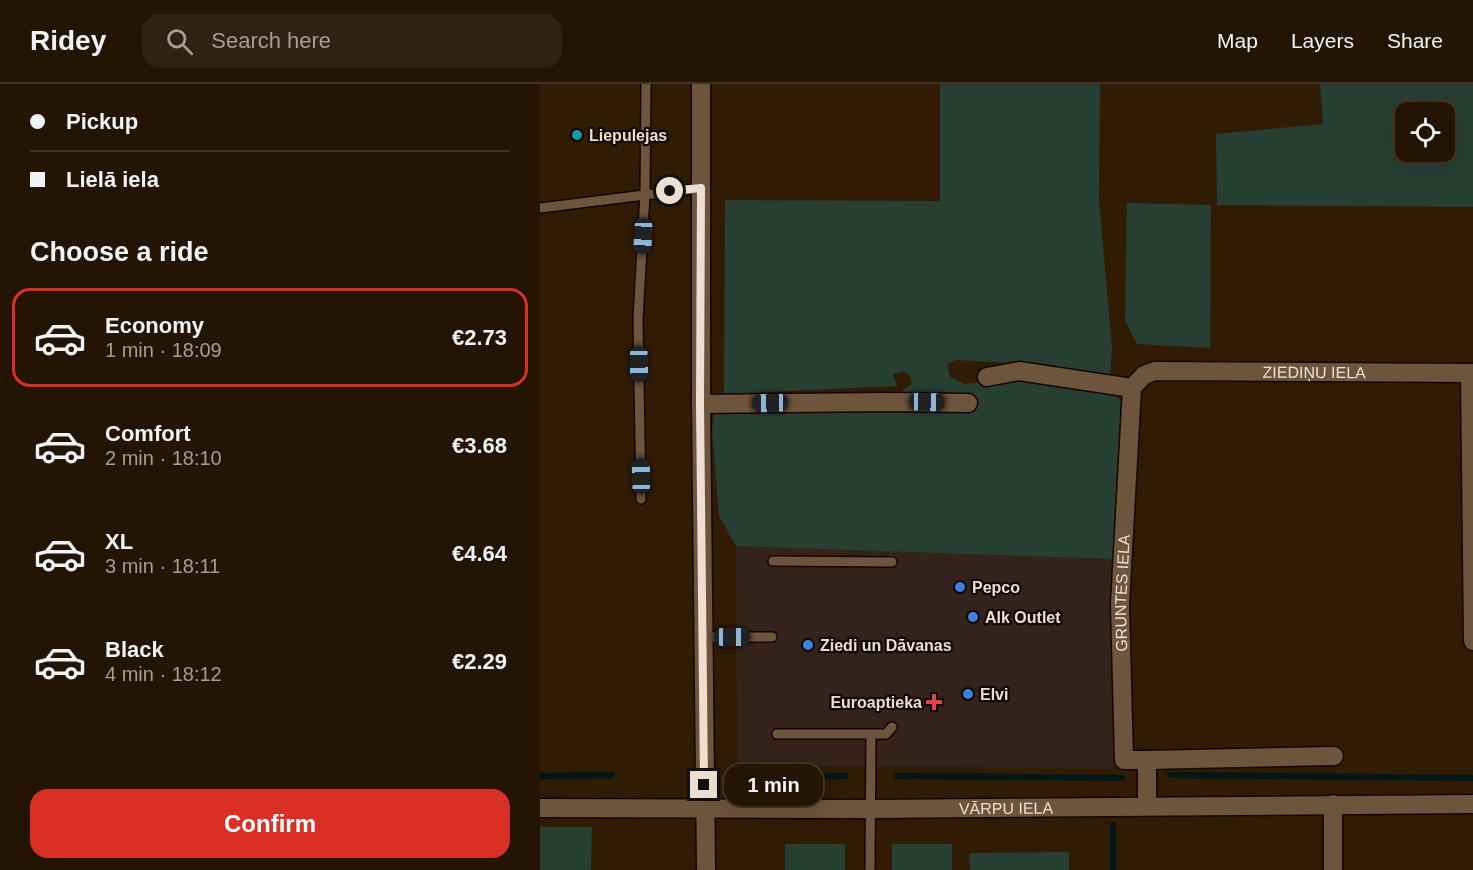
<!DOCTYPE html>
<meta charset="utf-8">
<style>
:root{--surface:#241404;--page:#302113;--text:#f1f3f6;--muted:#a39e9a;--line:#413326;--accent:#d93025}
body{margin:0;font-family:Arial,sans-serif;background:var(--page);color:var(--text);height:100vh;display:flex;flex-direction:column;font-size:22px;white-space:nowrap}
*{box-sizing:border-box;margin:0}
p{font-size:20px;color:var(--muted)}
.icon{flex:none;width:33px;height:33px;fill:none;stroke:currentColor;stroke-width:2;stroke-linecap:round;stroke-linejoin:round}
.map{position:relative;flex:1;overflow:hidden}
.sheet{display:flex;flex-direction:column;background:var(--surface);width:540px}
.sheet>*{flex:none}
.top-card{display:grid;align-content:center;height:132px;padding:0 30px;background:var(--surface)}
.controls{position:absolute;left:855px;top:18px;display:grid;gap:12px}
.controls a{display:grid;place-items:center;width:60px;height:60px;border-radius:12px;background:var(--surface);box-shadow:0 6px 24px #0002,0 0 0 2px var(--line);font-size:30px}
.end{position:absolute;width:27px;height:27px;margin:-14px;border:8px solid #ecded1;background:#111;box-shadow:0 0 0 3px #111}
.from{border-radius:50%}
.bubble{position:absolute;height:42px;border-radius:18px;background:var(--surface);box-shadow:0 6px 24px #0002,0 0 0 2px var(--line);font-size:20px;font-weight:600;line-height:42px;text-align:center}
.car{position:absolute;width:18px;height:36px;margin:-18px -9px;border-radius:8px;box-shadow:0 0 4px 2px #0007;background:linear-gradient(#222 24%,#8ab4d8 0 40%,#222 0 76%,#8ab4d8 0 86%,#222 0)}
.top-card b{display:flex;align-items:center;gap:21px;height:57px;font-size:22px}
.top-card b+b{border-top:2px solid var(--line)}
.top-card i{width:15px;height:15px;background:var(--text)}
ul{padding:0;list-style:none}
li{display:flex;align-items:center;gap:18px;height:99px;margin:0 12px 9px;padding:0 18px;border:3px solid transparent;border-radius:18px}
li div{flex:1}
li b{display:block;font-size:22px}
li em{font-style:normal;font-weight:600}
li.selected{border-color:var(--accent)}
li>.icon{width:54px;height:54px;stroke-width:1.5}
h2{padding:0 30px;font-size:27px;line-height:72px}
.cta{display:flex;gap:12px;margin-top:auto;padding:12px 30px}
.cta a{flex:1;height:69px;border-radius:18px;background:var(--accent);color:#fff;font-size:24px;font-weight:600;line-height:69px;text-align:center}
header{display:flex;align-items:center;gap:36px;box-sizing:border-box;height:84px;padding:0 30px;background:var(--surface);border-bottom:2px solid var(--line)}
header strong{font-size:28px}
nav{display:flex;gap:33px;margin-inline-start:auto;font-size:21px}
.search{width:420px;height:54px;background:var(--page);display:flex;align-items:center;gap:15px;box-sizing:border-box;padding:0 21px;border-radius:18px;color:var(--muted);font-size:22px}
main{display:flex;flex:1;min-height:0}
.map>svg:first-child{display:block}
.commercial{fill:#34231c}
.green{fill:#273e33;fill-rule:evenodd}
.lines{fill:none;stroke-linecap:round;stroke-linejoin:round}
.stream{stroke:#001617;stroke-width:6}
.lane-casing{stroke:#170500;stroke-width:12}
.street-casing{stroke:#170500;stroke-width:21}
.secondary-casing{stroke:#170500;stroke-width:21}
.lane{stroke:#6c543d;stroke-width:9}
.street{stroke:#6c543d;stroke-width:18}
.secondary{stroke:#6c543d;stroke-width:18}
.route{stroke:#ecded1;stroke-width:8}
.culture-dot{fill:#0f9aa8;stroke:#110802;stroke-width:2}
.shop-dot{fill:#3f7fe0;stroke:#110802;stroke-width:2}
.health-dot{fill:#e0444e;stroke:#110802;stroke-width:2}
.labels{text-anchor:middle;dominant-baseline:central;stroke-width:4.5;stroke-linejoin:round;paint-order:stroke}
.poi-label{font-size:16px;font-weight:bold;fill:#ecded1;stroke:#110802;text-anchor:start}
.street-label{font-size:16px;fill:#ecded1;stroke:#110802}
</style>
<header>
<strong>Ridey</strong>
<div class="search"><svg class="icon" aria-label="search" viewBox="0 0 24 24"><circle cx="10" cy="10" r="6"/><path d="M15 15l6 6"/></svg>Search here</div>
<nav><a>Map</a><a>Layers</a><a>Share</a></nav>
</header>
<main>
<section class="sheet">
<div class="top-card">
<b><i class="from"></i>Pickup</b>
<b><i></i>Lielā iela</b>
</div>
<h2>Choose a ride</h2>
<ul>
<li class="selected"><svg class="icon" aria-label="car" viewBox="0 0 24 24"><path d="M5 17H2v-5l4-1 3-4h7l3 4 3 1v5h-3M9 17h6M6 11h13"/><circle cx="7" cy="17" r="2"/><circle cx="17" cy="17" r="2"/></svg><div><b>Economy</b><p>1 min · 18:09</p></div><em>€2.73</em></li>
<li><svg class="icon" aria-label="car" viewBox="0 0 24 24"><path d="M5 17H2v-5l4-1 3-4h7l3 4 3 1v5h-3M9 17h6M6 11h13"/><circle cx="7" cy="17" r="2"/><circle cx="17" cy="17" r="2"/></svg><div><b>Comfort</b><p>2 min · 18:10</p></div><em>€3.68</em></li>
<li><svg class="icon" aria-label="car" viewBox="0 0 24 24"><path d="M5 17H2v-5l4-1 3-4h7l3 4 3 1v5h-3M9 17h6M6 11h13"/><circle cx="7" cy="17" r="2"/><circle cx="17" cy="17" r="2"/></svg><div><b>XL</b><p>3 min · 18:11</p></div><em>€4.64</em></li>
<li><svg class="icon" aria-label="car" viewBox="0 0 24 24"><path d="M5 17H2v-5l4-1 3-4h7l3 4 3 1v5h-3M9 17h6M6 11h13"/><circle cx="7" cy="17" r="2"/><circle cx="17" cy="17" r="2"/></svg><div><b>Black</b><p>4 min · 18:12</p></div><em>€2.29</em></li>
</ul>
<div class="cta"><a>Confirm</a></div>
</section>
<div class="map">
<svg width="933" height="786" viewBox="0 0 933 786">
<rect width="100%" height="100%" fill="#301b05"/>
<path class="commercial" d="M 196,462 L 573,475 L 571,528 L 593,677 L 578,683 L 555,684 L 239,682 L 197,680 Z"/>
<path class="green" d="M 400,0 L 560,0 L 559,115 L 572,265 L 570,291 L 492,280 L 416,276 L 407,280 L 410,293 L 424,300 L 472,295 L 485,298 L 495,298 L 574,310 L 581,317 L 573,475 L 196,462 L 179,432 L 172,346 L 174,330 L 194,325 L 360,320 L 362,307 L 372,300 L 370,291 L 364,288 L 353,290 L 357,302 L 184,310 L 185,116 L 400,117 Z
M 780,0 L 933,0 L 933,123 L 677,121 L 676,50 L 783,40 ZM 866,28 L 904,28 L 904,68 L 866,68 Z
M 587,119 L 671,121 L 670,264 L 597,260 L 585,236 Z
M 0,743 L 52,743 L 51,786 L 0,786 Z
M 245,760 L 305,760 L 305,786 L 245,786 Z
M 352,760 L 412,760 L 412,786 L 352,786 Z
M 529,768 L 529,786 L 430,786 L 429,769 Z"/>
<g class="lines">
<path class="stream" d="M 630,691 L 933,694
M 0,692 L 71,691
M 357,692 L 582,694
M 192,694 L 306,692
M 573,741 L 573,786"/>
<g class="lane-casing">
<path id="lane" d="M 0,124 L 161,104
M 101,415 L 98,235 L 105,110 L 106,0
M 233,477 L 352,478
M 162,553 L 232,553
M 237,650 L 331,650
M 330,786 L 331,650 L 346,650 L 352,643"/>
</g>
<g class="street-casing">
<g id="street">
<path d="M 930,289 L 933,557"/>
<path d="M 447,293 L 479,287 L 592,304"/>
<path d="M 161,320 L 346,318 L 428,319"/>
<path d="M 607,676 L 794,672"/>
<path d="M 793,720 L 793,786"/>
<path id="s1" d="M 607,722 L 607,676 L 584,676 L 580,520 L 592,304 L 604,291 L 615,287 L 933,289"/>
<path id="s2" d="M 0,724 L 330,725 L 933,720"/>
</g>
</g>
<g class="secondary-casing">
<path id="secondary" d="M 161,0 L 161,320 L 166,786"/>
</g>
<use href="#lane" class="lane"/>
<use href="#street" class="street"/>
<use href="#secondary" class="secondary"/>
</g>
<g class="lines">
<path class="route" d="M 130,107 L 161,104 L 160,320 L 164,701"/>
</g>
<circle class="culture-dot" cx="37" cy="51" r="6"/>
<g class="shop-dot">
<circle cx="420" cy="503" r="6"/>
<circle cx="433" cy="533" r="6"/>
<circle cx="268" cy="561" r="6"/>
<circle cx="428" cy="610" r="6"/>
</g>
<path class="health-dot" d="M391 609h6v6h6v6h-6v6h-6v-6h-6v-6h6z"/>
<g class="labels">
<g class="poi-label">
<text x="49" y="51">Liepulejas</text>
<text x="432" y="503">Pepco</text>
<text x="445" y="533">Alk Outlet</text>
<text x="280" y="561">Ziedi un Dāvanas</text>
<text x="440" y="610">Elvi</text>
<text x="382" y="618" text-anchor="end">Euroaptieka</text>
</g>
<g class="street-label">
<text stroke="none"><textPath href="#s1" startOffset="630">ZIEDIŅU IELA</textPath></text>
<text stroke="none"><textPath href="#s1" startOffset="236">GRUNTES IELA</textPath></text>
<text stroke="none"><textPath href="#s2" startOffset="466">VĀRPU IELA</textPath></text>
</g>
</g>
</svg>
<div class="controls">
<a><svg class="icon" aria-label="locate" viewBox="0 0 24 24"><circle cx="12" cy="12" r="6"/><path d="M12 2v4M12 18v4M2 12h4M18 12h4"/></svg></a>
</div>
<i class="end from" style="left:130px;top:107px"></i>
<i class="end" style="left:164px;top:701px"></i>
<div class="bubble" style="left:184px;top:680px;width:99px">1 min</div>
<i class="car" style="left:103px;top:152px;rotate:183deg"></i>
<i class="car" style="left:99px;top:280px;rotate:179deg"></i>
<i class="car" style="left:387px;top:318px;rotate:91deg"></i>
<i class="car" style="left:230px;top:319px;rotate:269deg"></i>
<i class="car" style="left:101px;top:392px;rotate:359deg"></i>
<i class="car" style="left:192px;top:553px;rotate:90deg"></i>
</div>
</main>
